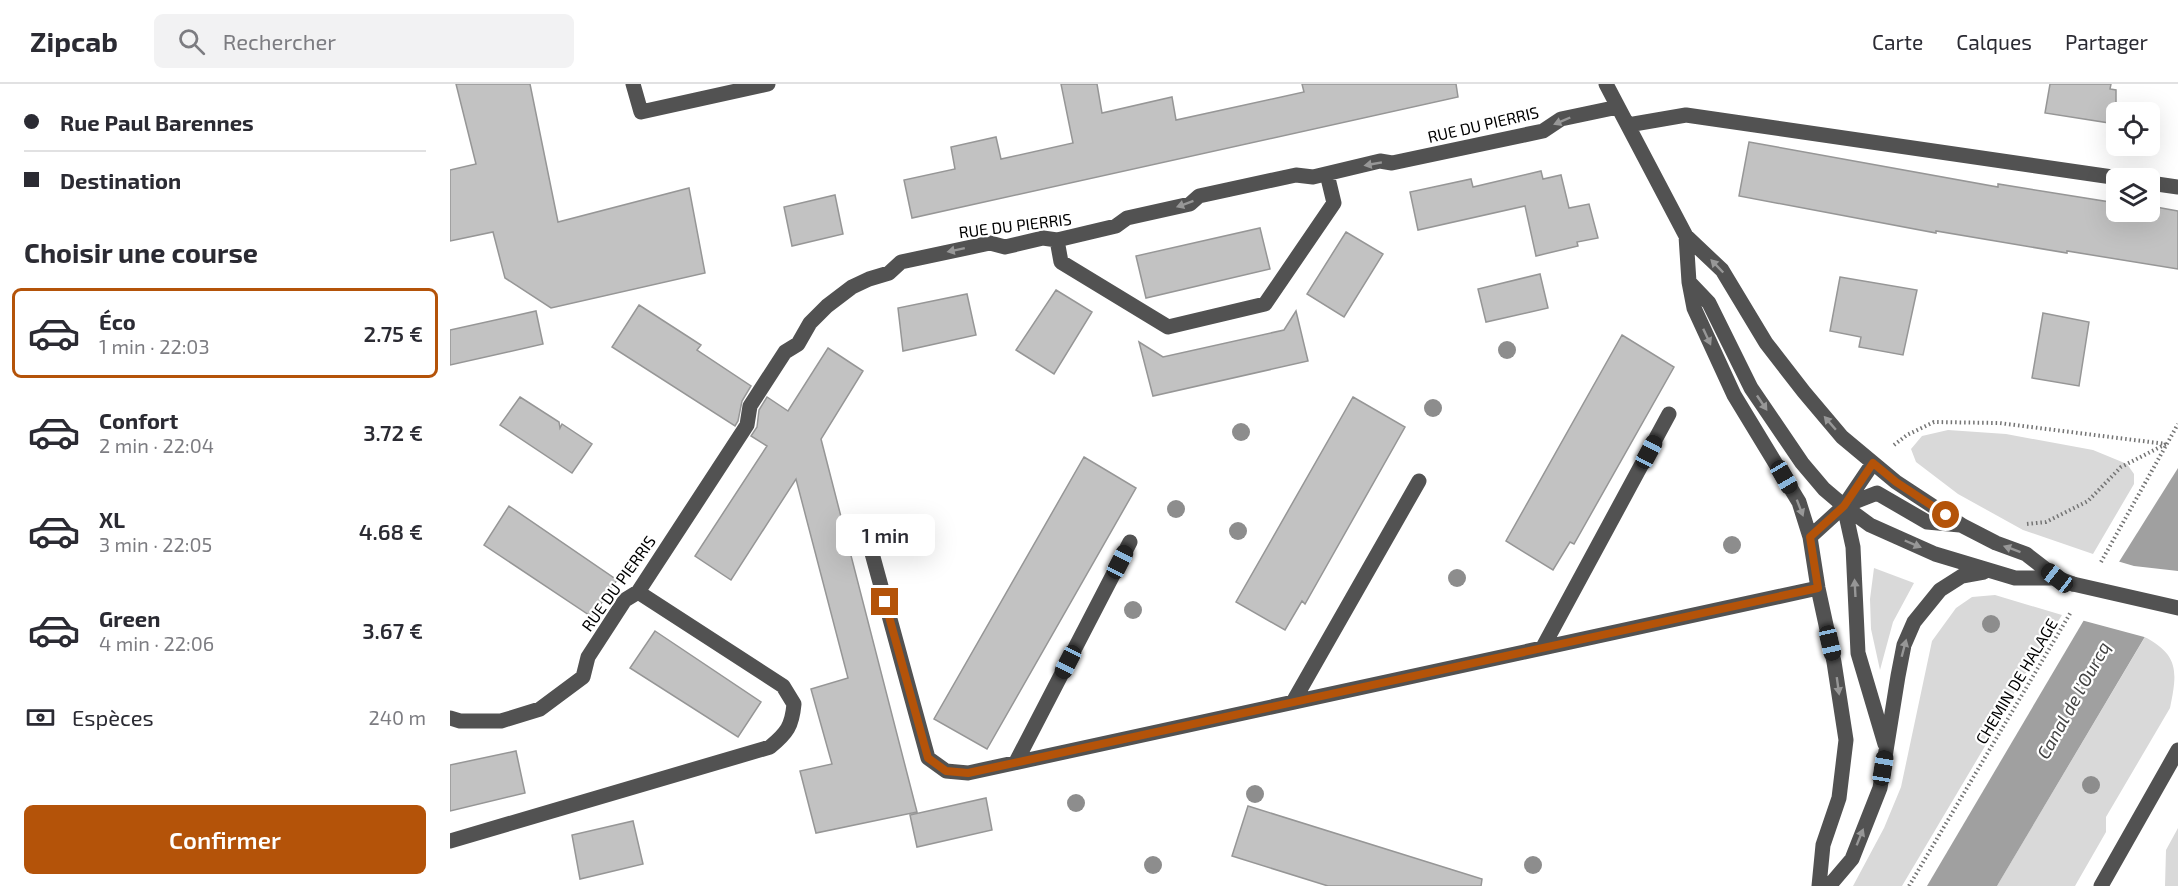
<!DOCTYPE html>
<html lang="fr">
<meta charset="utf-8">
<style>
:root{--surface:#fff;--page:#f2f2f3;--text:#2b2b33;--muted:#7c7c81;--line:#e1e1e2;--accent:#b45309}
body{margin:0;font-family:"Exo 2",sans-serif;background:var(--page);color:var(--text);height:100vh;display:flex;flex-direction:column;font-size:22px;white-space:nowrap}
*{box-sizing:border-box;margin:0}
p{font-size:20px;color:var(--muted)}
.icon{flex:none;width:33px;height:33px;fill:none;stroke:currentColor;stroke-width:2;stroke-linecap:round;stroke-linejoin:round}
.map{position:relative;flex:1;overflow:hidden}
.panel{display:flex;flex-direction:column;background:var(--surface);width:450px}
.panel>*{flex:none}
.hud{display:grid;align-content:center;height:132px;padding:0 24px;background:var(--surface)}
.fabs{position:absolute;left:1656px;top:18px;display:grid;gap:12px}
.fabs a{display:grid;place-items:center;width:54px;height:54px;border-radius:9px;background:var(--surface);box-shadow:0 6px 24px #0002;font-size:30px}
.end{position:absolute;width:27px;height:27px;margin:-14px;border:8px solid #b45309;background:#fff;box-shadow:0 0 0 3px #fff}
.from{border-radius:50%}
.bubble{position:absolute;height:42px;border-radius:9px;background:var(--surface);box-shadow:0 6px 24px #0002;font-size:20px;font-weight:600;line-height:42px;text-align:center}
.car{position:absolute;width:18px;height:36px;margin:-18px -9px;border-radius:8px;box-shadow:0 0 4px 2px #0007;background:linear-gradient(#222 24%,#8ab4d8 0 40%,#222 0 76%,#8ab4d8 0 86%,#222 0)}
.hud b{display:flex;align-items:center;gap:21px;height:57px;font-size:22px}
.hud b+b{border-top:2px solid var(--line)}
.hud i{width:15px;height:15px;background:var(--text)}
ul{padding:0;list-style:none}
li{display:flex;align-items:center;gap:18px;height:90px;margin:0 12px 9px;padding:0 12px;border:3px solid transparent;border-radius:9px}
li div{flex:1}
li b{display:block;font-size:22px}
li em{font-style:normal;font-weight:600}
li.selected{border-color:var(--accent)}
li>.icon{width:54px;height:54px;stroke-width:1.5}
h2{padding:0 24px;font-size:27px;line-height:72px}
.pay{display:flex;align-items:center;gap:15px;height:66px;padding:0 24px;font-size:22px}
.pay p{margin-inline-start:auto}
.primary-button{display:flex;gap:12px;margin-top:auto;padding:12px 24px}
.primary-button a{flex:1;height:69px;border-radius:9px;background:var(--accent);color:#fff;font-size:24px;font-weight:600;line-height:69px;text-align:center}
header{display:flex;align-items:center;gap:36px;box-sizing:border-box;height:84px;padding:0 30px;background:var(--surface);border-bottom:2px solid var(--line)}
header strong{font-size:28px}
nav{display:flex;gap:33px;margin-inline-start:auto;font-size:21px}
.search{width:420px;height:54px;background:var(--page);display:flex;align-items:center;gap:15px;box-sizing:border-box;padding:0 21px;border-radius:9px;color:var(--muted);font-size:22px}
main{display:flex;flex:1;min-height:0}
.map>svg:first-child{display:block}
.green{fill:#d9d9d9}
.water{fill:#a0a0a0}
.pier{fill:#fff}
.building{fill:#c2c2c2;stroke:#969696;stroke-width:1.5}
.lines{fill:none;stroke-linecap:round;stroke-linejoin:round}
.path{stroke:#747474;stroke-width:4;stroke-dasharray:1.5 3;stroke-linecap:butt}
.minor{stroke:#525252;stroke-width:15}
.minor-bridge{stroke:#525252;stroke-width:15}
.tree{fill:#8d8d8d}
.oneway{fill:#979797}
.route{stroke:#b45309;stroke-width:8}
.labels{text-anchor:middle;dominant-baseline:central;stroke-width:4.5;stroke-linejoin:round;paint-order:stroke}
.street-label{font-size:16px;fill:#000;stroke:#fff}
.water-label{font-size:18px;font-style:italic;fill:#414141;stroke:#fff}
</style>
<header>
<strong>Zipcab</strong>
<div class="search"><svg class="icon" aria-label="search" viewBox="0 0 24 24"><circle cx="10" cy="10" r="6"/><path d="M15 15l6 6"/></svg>Rechercher</div>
<nav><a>Carte</a><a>Calques</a><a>Partager</a></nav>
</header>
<main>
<section class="panel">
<div class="hud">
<b><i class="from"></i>Rue Paul Barennes</b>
<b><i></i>Destination</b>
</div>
<h2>Choisir une course</h2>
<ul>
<li class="selected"><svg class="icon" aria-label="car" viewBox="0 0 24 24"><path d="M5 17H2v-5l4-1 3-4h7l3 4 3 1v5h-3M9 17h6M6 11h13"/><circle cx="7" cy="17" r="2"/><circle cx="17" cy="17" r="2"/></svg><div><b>Éco</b><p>1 min · 22:03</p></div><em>2.75 €</em></li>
<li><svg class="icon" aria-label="car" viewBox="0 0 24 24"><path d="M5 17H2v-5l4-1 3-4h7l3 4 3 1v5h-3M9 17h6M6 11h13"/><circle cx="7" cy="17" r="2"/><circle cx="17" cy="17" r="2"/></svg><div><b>Confort</b><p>2 min · 22:04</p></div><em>3.72 €</em></li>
<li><svg class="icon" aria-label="car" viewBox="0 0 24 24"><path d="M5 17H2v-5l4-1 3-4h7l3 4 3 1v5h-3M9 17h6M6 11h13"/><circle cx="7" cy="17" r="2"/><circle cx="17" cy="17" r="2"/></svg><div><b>XL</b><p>3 min · 22:05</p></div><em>4.68 €</em></li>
<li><svg class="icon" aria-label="car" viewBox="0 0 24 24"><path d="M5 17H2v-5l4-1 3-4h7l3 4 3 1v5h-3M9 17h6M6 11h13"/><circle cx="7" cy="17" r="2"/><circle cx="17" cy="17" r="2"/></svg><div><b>Green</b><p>4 min · 22:06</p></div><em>3.67 €</em></li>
</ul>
<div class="pay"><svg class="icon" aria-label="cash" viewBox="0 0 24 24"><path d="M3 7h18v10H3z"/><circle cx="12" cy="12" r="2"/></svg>Espèces<p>240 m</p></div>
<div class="primary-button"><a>Confirmer</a></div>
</section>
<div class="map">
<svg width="1728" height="802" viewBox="0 0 1728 802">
<rect width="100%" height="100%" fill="#fff"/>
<path class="green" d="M 1498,346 L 1556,350 L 1643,366 L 1677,380 L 1684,390 L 1684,400 L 1643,470 L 1573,446 L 1508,410 L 1466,378 L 1461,365 L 1472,352 Z
M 1424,484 L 1464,499 L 1443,538 L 1430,586 L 1421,545 L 1420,515 Z
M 1545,511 L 1612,531 L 1569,600 L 1544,647 L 1452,802 L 1403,802 L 1434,744 L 1451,703 L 1482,557 L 1506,524 L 1522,513 Z
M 1695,553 C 1728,571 1728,586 1720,624 L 1656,733 L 1656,748 L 1625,802 L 1547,802 Z
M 1728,744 L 1728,802 L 1715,802 L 1716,766 Z"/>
<path class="water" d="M 1728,384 L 1728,497 L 1547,802 L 1477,802 L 1657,497 Z"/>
<path class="pier" d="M 1667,477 L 1684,482 L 1728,487 L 1728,503 L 1698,554 L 1631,536 Z"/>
<path class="building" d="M 6,0 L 80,0 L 108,138 L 239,104 L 255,189 L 101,224 L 55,194 L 43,148 L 0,157 L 0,86 L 26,80 Z
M 611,0 L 647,0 L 652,29 L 722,13 L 726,36 L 854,8 L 852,0 L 1006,0 L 1008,13 L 462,134 L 454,96 L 505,85 L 501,63 L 546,53 L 551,75 L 623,59 Z
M 1600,0 L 1661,0 L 1660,5 L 1666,6 L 1666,40 L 1595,29 Z
M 1299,58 L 1548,103 L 1548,100 L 1666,119 L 1666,128 L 1700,128 L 1700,122 L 1728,127 L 1728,185 L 1617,167 L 1617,169 L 1486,147 L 1486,149 L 1289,112 Z
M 1091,87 L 1093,95 L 1111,91 L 1119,124 L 1139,120 L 1148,154 L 1127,158 L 1128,162 L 1086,172 L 1075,122 L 968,146 L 960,108 L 1021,95 L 1023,103 Z
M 385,111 L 393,150 L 342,162 L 334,123 Z
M 810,144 L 820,185 L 696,214 L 686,172 Z
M 896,148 L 933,170 L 894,233 L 857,210 Z
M 1090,190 L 1098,224 L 1036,238 L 1028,205 Z
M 1390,193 L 1467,206 L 1453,271 L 1409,263 L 1411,253 L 1380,247 Z
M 606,206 L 642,228 L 604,290 L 566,266 Z
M 517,210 L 526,251 L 453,267 L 448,224 Z
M 189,221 L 251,261 L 247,266 L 301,302 L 292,317 L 288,337 L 285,342 L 162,263 Z
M 86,227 L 93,260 L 0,281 L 0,246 Z
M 846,227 L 858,277 L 703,312 L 689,258 L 713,273 L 834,246 Z
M 1593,229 L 1639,238 L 1629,302 L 1582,294 Z
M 1172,251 L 1224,283 L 1124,460 L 1120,458 L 1103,486 L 1056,457 Z
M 378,264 L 413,287 L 371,355 L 467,728 L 366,749 L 350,687 L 382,680 L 361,605 L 398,594 L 346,395 L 281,496 L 245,472 L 317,362 L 301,352 L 307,343 L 309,326 L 317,313 L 338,327 Z
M 70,313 L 109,338 L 110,344 L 112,340 L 142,360 L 122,389 L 50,341 Z
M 903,313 L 955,343 L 855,520 L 852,517 L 835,546 L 786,518 Z
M 634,373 L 686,404 L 537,665 L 484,635 Z
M 59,422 L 167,496 L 142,533 L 34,461 Z
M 205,547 L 311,618 L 288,653 L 180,584 Z
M 66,667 L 75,709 L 0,727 L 0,681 Z
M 536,714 L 542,746 L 467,763 L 460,731 Z
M 798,722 L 1032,795 L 1031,802 L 878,802 L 782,772 Z
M 183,737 L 193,780 L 130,795 L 122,751 Z"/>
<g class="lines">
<path class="path" d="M 1444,361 L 1457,351 L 1484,338 L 1549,339 L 1716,360
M 1577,440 L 1596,438 L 1638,417 L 1671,383 L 1716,360
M 1651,478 L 1728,340
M 1459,802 L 1621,528"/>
<path class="minor" d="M 183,0 L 191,28 L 318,0
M 1156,0 L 1236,152 L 1272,186 L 1316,259 L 1354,308 L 1392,353 L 1446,398 L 1513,442 L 1546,459 L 1576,470 L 1607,494 L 1623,500
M 1178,41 L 1236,31 L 1669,94
M 1700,99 L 1728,103
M 1236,152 L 1239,198 L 1244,224 L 1284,311 L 1349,418 L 1360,453 L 1368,504 L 1384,578 L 1396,656 L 1389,714 L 1373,761 L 1369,802
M 607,156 L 611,178 L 718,243 L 815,220 L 884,119 L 877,90
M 1239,198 L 1259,219 L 1301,304 L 1352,379 L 1374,405 L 1394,422 L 1420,441 L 1485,470 L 1565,494 L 1607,494
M 1394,422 L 1403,463 L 1408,569 L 1435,660
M 1394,422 L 1427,409 L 1477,438 L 1510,441
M 417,451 L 478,674 L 496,687 L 518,689 L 1368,504
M 1360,453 L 1394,422 L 1423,379
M 1093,563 L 1219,330
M 843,618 L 969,397
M 0,634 L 10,637 L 51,637 L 90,625 L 133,593 L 138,573 L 175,516 L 188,508 L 297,341 L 300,322 L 335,268 L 348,260 L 360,239 L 377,222 L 402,203 L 419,195 L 439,189 L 451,178 L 540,159 L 555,163 L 593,154 L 607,156 L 666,142 L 677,134 L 740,120 L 749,112 L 846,91 L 863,93 L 930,77 L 942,79 L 1093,47 L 1111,35 L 1168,23
M 566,678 L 680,458
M 0,757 L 320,663 C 337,649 342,642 344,620 L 333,602 L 188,508
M 1379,802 L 1402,775 L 1430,704 L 1448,592 L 1454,561 L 1464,538 L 1490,506 L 1512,492 L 1534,488
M 1651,802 L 1728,666"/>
<path class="minor-bridge" d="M 1623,500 L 1728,524"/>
</g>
<g class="tree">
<circle cx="1057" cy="266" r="9"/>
<circle cx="983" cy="324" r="9"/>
<circle cx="791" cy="348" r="9"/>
<circle cx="726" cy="425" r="9"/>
<circle cx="788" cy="447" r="9"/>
<circle cx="1282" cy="461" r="9"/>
<circle cx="1007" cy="494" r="9"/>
<circle cx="683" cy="526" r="9"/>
<circle cx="1541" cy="540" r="9"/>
<circle cx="1641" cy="701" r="9"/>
<circle cx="805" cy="710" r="9"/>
<circle cx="626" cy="719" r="9"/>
<circle cx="703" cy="781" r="9"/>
<circle cx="1083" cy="781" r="9"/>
</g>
<defs><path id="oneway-solid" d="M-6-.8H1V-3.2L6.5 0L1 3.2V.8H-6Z" transform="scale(1.5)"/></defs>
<g class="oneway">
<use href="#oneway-solid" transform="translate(1112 37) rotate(157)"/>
<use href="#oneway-solid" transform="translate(923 80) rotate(170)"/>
<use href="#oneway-solid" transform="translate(735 120) rotate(160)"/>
<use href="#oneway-solid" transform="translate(506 166) rotate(168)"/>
<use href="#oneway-solid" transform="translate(1267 182) rotate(-134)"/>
<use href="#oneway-solid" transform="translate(1257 253) rotate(65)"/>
<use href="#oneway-solid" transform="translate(1312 319) rotate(56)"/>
<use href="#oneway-solid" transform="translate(1380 339) rotate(-131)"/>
<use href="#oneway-solid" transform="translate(1350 424) rotate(69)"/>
<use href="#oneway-solid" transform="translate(1463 460) rotate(23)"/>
<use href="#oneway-solid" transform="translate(1562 465) rotate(-160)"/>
<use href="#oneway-solid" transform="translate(1405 504) rotate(-93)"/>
<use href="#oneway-solid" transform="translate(1454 564) rotate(-75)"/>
<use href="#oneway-solid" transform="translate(1388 602) rotate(82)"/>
<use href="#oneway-solid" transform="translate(1410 753) rotate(-68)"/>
</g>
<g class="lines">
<path class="route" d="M 435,518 L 478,674 L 496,687 L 518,689 L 1368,504 L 1360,453 L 1394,422 L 1423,379 L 1446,398 L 1496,431"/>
</g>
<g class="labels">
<g class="street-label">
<text transform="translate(1033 40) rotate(-13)">RUE DU PIERRIS</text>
<text transform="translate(565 141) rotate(-7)">RUE DU PIERRIS</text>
<text transform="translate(168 499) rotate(-54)">RUE DU PIERRIS</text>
<text transform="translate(1566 597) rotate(-59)">CHEMIN DE HALAGE</text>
</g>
<g class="water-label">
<text transform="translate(1623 616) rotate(-61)">Canal de l'Ourcq</text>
</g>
</g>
</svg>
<div class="fabs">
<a><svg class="icon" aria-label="locate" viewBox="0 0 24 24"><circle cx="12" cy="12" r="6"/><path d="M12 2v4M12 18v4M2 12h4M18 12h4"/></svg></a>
<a><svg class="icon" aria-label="layers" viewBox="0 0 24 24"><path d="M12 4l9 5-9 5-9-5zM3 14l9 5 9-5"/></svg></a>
</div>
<i class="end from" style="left:1496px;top:431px"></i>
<i class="end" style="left:435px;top:518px"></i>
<div class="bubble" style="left:386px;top:430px;width:99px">1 min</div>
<i class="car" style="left:1199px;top:368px;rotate:28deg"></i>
<i class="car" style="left:1334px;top:393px;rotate:150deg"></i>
<i class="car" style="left:670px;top:478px;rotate:27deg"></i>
<i class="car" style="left:1607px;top:494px;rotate:308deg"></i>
<i class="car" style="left:1380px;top:559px;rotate:167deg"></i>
<i class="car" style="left:618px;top:578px;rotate:207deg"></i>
<i class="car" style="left:1433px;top:684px;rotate:9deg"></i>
</div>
</main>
